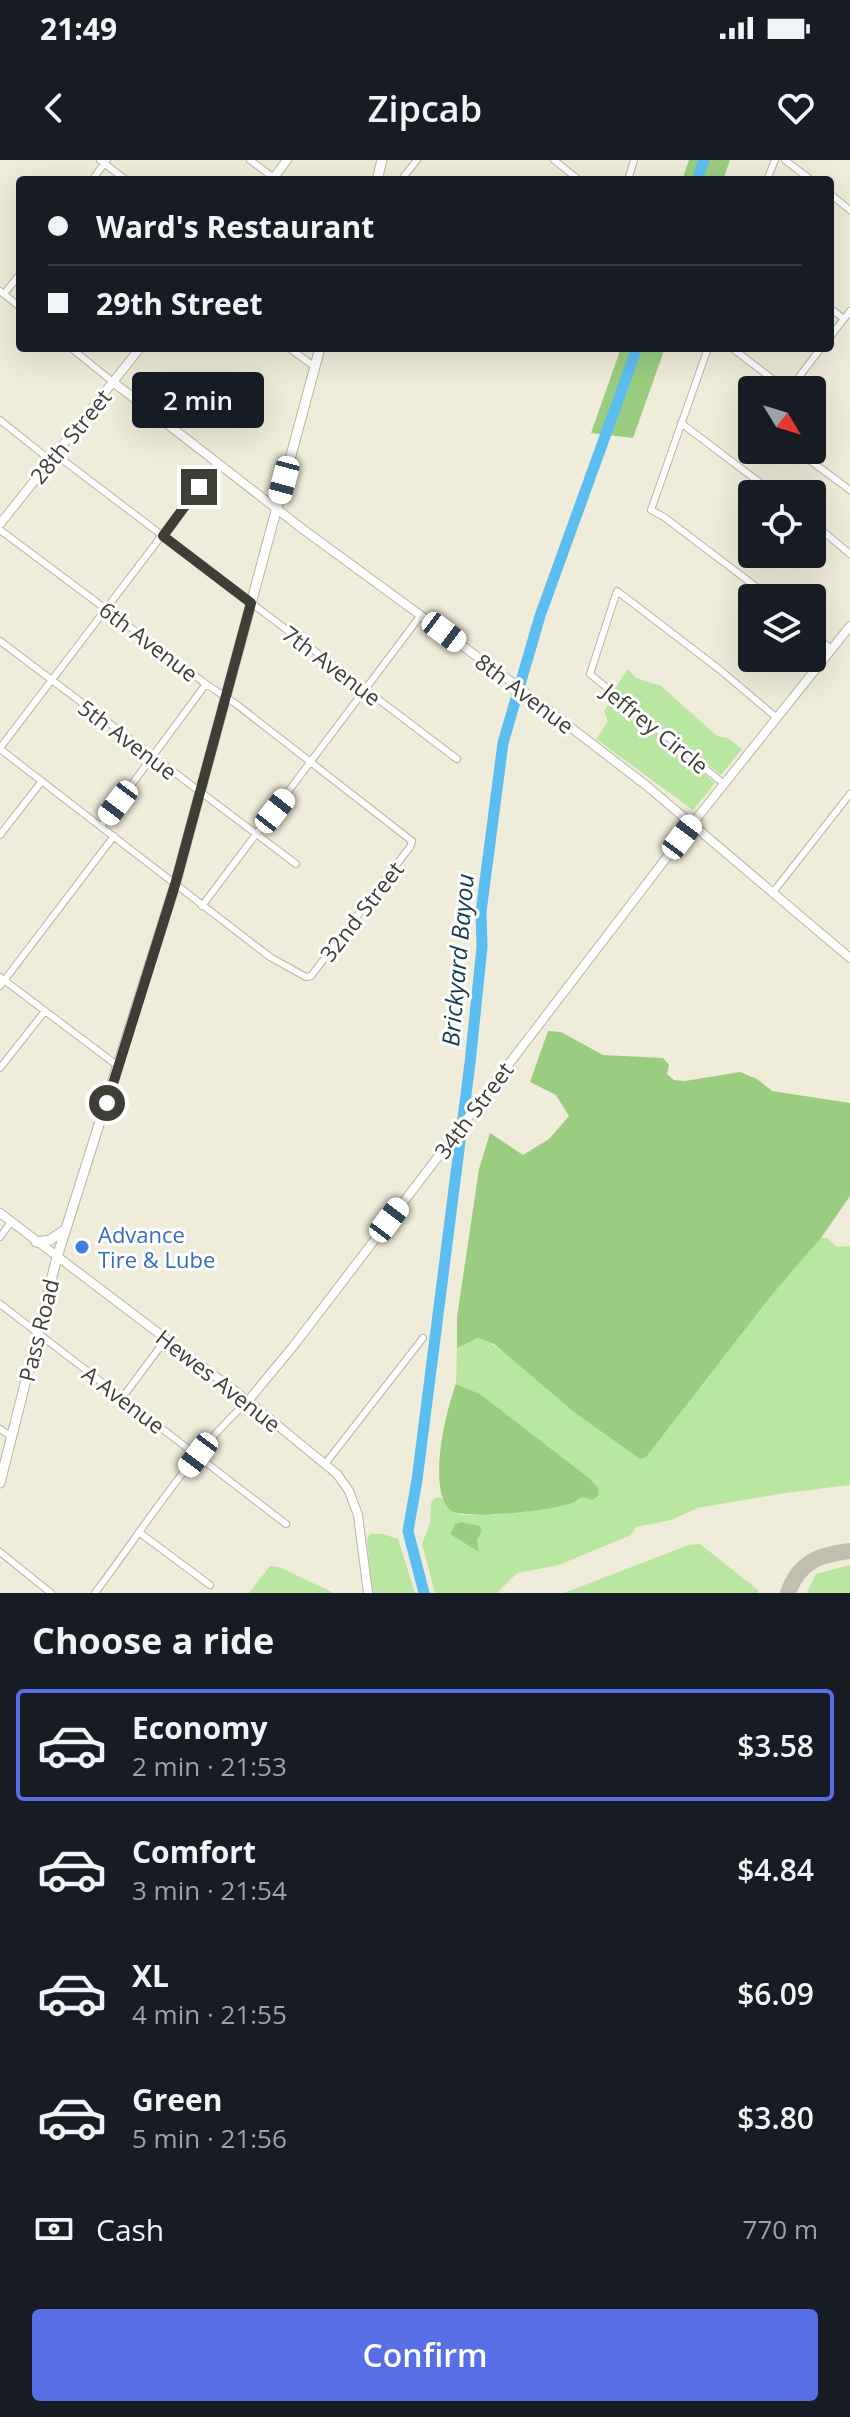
<!DOCTYPE html>
<meta charset="utf-8">
<style>
:root{--surface:#171b24;--page:#20242c;--text:#f1f3f6;--muted:#9ea1a6;--line:#363941;--accent:#576ee4}
body{margin:0;font-family:"Open Sans",sans-serif;background:var(--page);color:var(--text);height:100vh;display:flex;flex-direction:column;font-size:30px;white-space:nowrap}
*{box-sizing:border-box;margin:0}
p{font-size:26px;color:var(--muted)}
.icon{flex:none;width:44px;height:44px;fill:none;stroke:currentColor;stroke-width:2;stroke-linecap:round;stroke-linejoin:round}
.map{position:relative;height:1433px;overflow:hidden}
.side{display:flex;flex-direction:column;background:var(--surface);flex:1}
.side>*{flex:none}
.top-card{position:absolute;left:16px;top:16px;width:818px;height:176px;border-radius:8px;box-shadow:0 8px 32px #0002;display:grid;align-content:center;height:176px;padding:0 32px;background:var(--surface)}
.needle{width:52px;rotate:128deg}
.buttons{position:absolute;left:738px;top:216px;display:grid;gap:16px}
.buttons a{display:grid;place-items:center;width:88px;height:88px;border-radius:8px;background:var(--surface);box-shadow:0 8px 32px #0002;font-size:40px}
.end{position:absolute;width:36px;height:36px;margin:-18px;border:10px solid #3e3d36;background:#fff;box-shadow:0 0 0 4px #fff}
.from{border-radius:50%}
.bubble{position:absolute;height:56px;border-radius:8px;background:var(--surface);box-shadow:0 8px 32px #0002;font-size:26px;font-weight:600;line-height:56px;text-align:center}
.car{position:absolute;width:24px;height:48px;margin:-24px -12px;border-radius:10px;box-shadow:0 0 6px 2px #0007;background:linear-gradient(#fff 24%,#345 0 40%,#fff 0 76%,#345 0 86%,#fff 0)}
.top-card b{display:flex;align-items:center;gap:28px;height:76px;font-size:30px}
.top-card b+b{border-top:2px solid var(--line)}
.top-card i{width:20px;height:20px;background:var(--text)}
ul{padding:0;list-style:none}
li{display:flex;align-items:center;gap:24px;height:112px;margin:0 16px 12px;padding:0 16px;border:4px solid transparent;border-radius:8px}
li div{flex:1}
li b{display:block;font-size:30px}
li em{font-style:normal;font-weight:600}
li.on{border-color:var(--accent)}
li>.icon{width:72px;height:72px;stroke-width:1.5}
h2{padding:0 32px;font-size:36px;line-height:96px}
.pay{display:flex;align-items:center;gap:20px;height:88px;padding:0 32px;font-size:30px}
.pay p{margin-inline-start:auto}
.button{display:flex;gap:16px;margin-top:auto;padding:16px 32px}
.button a{flex:1;height:92px;border-radius:8px;background:var(--accent);color:#fff;font-size:32px;font-weight:600;line-height:92px;text-align:center}
.status{display:flex;justify-content:space-between;align-items:center;height:56px;padding:0 40px;background:var(--surface);direction:ltr}
.status svg{height:22px;fill:currentColor}
header{display:flex;justify-content:space-between;align-items:center;height:104px;padding:0 32px;background:var(--surface);font-size:36px;font-weight:600}
.map>svg:first-child{display:block}
.green{fill:#b9e6a0}
.forest{fill:#9bcd80}
.lines{fill:none;stroke-linecap:round;stroke-linejoin:round}
.river{stroke:#5cbef0;stroke-width:11}
.taxiway{stroke:#c1beae;stroke-width:16}
.street-casing{stroke:#b9b6a4;stroke-width:8}
.secondary-casing{stroke:#b9b6a4;stroke-width:10}
.primary-casing{stroke:#b9b6a4;stroke-width:11}
.street{stroke:#fff;stroke-width:6}
.secondary{stroke:#fff;stroke-width:8}
.primary{stroke:#fff;stroke-width:9}
.route{stroke:#3e3d36;stroke-width:10}
.shop-dot{fill:#3f7fe0;stroke:#fff;stroke-width:3}
.labels{text-anchor:middle;dominant-baseline:central;stroke-width:6;stroke-linejoin:round;paint-order:stroke}
.street-label{font-size:22px;fill:#3e3d36;stroke:#fff}
.shop-label{font-size:22px;fill:#366cbe;stroke:#fff;text-anchor:start}
.water-label{font-size:24px;font-style:italic;fill:#123c51;stroke:#fff}
</style>
<div class="status"><b>21:49</b><svg viewBox="0 0 49 12"><path d="M0 12V9h3v3zM5 12V6h3v6zM10 12V3h3v9zM15 12V0h3v12zM26 1h20v11H26zM47 4h2v5h-2z"/></svg></div>
<header><svg class="icon" aria-label="back" viewBox="0 0 24 24"><path d="M15 5l-7 7 7 7"/></svg>Zipcab<svg class="icon" aria-label="heart" viewBox="0 0 24 24"><path d="M12 20l-8-8c-3-5 5-10 8-4 3-6 11-1 8 4z"/></svg></header>
<div class="map">
<svg width="850" height="1433" viewBox="0 0 850 1433">
<rect width="100%" height="100%" fill="#efecd9"/>
<path class="green" d="M 628,509 L 636,518 L 661,526 L 717,576 L 728,578 L 742,589 L 721,615 L 614,530 Z
M 613,538 L 715,623 L 693,650 L 596,579 L 608,561 L 604,551 Z
M 821,1078 L 827,1078 L 837,1087 L 850,1086 L 850,1325 L 785,1333 L 697,1348 L 671,1360 L 636,1367 L 631,1375 L 559,1405 L 517,1413 L 497,1433 L 435,1433 L 422,1384 L 430,1363 L 431,1342 L 437,1337 L 442,1338 L 451,1351 L 461,1355 L 496,1355 L 571,1343 L 582,1337 L 593,1340 L 598,1336 L 599,1329 L 589,1318 L 480,1234 L 456,1224 L 457,1188 L 479,1178 C 503,1187 523,1210 545,1226 L 770,1137 Z
M 370,1374 L 383,1374 L 398,1379 L 415,1433 L 372,1433 L 367,1379 Z
M 700,1384 L 758,1430 L 758,1433 L 564,1433 L 689,1385 Z
M 850,1405 L 850,1433 L 807,1433 L 816,1414 Z
M 270,1406 L 279,1407 L 334,1433 L 249,1433 Z"/>
<path class="forest" d="M 689,0 L 730,0 L 723,20 L 682,20 Z
M 621,188 L 665,188 L 633,278 L 591,273 Z
M 548,871 L 561,872 L 603,895 L 663,898 L 669,905 L 667,914 L 674,920 L 685,921 L 740,912 L 757,919 L 772,931 L 850,943 L 850,1036 L 821,1078 L 770,1137 L 646,1297 L 640,1299 L 574,1252 L 494,1184 L 478,1178 L 457,1188 L 457,1157 L 479,1009 L 490,973 L 523,995 L 549,979 L 569,956 L 556,935 L 530,922 Z
M 456,1224 L 480,1234 L 589,1318 L 599,1329 L 598,1336 L 593,1340 L 582,1337 C 579,1339 575,1341 572,1343 C 555,1350 462,1361 450,1350 C 427,1328 446,1250 456,1224 Z
M 461,1362 L 479,1366 L 482,1370 L 477,1380 L 479,1392 L 450,1374 L 455,1364 Z"/>
<g class="lines">
<path class="river" d="M 697,20 L 704,0
M 424,1433 L 408,1371 L 417,1320 L 470,903 L 482,787 L 481,752 L 503,583 L 540,456 L 637,188"/>
<path class="taxiway" d="M 788,1433 C 799,1402 818,1395 850,1391"/>
<g class="street-casing">
<path id="street" d="M 100,0 L 126,20
M 250,0 L 274,18
M 554,0 L 579,20
M 785,0 L 811,20
M 92,20 L 107,0
M 401,20 L 417,0
M 628,20 L 634,0
M 767,20 L 775,0
M 830,34 L 850,50
M 0,131 L 20,147
M 4,134 L 20,114
M 830,148 L 844,159
M 830,177 L 850,151
M 71,188 L 113,222
M 289,188 L 315,207
M 708,188 L 651,350 L 664,357 L 771,438
M 732,188 L 787,230
M 789,230 L 821,188
M 0,260 L 50,300
M 681,263 L 775,334
M 55,294 L 457,599
M 808,299 L 850,330
M 812,362 L 850,394
M 0,370 L 206,524 L 236,544 L 412,681 L 410,687 L 311,816 L 306,817 L 270,797 L 0,589
M 812,473 L 831,489
M 0,481 L 296,704
M 0,588 L 217,303
M 724,624 L 590,514 L 617,431 L 719,509 L 777,558
M 101,666 L 206,524
M 0,675 L 42,621
M 774,731 L 850,634
M 202,746 L 421,455
M 0,817 L 118,906
M 0,826 L 114,676
M 0,908 L 45,851
M 0,1077 L 11,1062
M 0,1144 L 286,1364
M 122,1238 L 166,1179
M 0,1269 L 12,1277
M 325,1304 L 423,1178
M 140,1373 L 210,1425
M 0,1392 L 51,1433
M 95,1433 C 144,1368 188,1296 248,1241"/>
</g>
<g class="secondary-casing">
<path id="secondary" d="M 272,20 L 287,0
M 113,222 L 304,370 L 509,520 L 647,626 L 850,798
M 0,364 L 140,188
M 0,1053 L 248,1241 L 337,1314 L 349,1331 L 358,1355 L 368,1433
M 248,1241 L 295,1184 L 693,663 L 850,466"/>
</g>
<g class="primary-casing">
<path id="primary" d="M 377,20 L 382,0
M 36,1082 L 50,1080 L 66,1069
M 0,1323 L 57,1097 L 175,725 L 320,188"/>
</g>
<use href="#street" class="street"/>
<use href="#secondary" class="secondary"/>
<use href="#primary" class="primary"/>
</g>
<g class="lines">
<path class="route" d="M 107,943 L 175,725 L 251,443 L 163,376 L 199,327"/>
</g>
<circle class="shop-dot" cx="82" cy="1087" r="8"/>
<g class="labels">
<g class="street-label">
<text transform="translate(70 276) rotate(-51)">28th Street</text>
<text transform="translate(149 481) rotate(37)">6th Avenue</text>
<text transform="translate(332 505) rotate(37)">7th Avenue</text>
<text transform="translate(525 533) rotate(37)">8th Avenue</text>
<text transform="translate(656 568) rotate(39)">Jeffrey Circle</text>
<text transform="translate(128 579) rotate(37)">5th Avenue</text>
<text transform="translate(361 751) rotate(-52)">32nd Street</text>
<text transform="translate(473 950) rotate(-53)">34th Street</text>
<text transform="translate(38 1170) rotate(-76)">Pass Road</text>
<text transform="translate(219 1220) rotate(38)">Hewes Avenue</text>
<text transform="translate(124 1239) rotate(37)">A Avenue</text>
</g>
<g class="shop-label">
<text x="98" y="1074">Advance<tspan x="98" dy="25">Tire &amp; Lube</tspan></text>
</g>
<g class="water-label">
<text transform="translate(457 800) rotate(-85)">Brickyard Bayou</text>
</g>
</g>
</svg>
<div class="buttons">
<a><svg class="needle" viewBox="-14 -14 28 28"><path d="M0-13l5 13h-10z" fill="#e53935"/><path d="M0 13l5-13h-10z" fill="#9ea1a6"/></svg></a>
<a><svg class="icon" aria-label="locate" viewBox="0 0 24 24"><circle cx="12" cy="12" r="6"/><path d="M12 2v4M12 18v4M2 12h4M18 12h4"/></svg></a>
<a><svg class="icon" aria-label="layers" viewBox="0 0 24 24"><path d="M12 4l9 5-9 5-9-5zM3 14l9 5 9-5"/></svg></a>
</div>
<i class="end from" style="left:107px;top:943px"></i>
<i class="end" style="left:199px;top:327px"></i>
<div class="bubble" style="left:132px;top:212px;width:132px">2 min</div>
<i class="car" style="left:284px;top:320px;rotate:195deg"></i>
<i class="car" style="left:444px;top:472px;rotate:127deg"></i>
<i class="car" style="left:118px;top:643px;rotate:217deg"></i>
<i class="car" style="left:275px;top:651px;rotate:38deg"></i>
<i class="car" style="left:682px;top:677px;rotate:37deg"></i>
<i class="car" style="left:389px;top:1060px;rotate:37deg"></i>
<i class="car" style="left:198px;top:1295px;rotate:217deg"></i>
<div class="top-card">
<b><i class="from"></i>Ward's Restaurant</b>
<b><i></i>29th Street</b>
</div>
</div>
<section class="side">
<h2>Choose a ride</h2>
<ul>
<li class="on"><svg class="icon" aria-label="car" viewBox="0 0 24 24"><path d="M5 17H2v-5l4-1 3-4h7l3 4 3 1v5h-3M9 17h6M6 11h13"/><circle cx="7" cy="17" r="2"/><circle cx="17" cy="17" r="2"/></svg><div><b>Economy</b><p>2 min · 21:53</p></div><em>$3.58</em></li>
<li><svg class="icon" aria-label="car" viewBox="0 0 24 24"><path d="M5 17H2v-5l4-1 3-4h7l3 4 3 1v5h-3M9 17h6M6 11h13"/><circle cx="7" cy="17" r="2"/><circle cx="17" cy="17" r="2"/></svg><div><b>Comfort</b><p>3 min · 21:54</p></div><em>$4.84</em></li>
<li><svg class="icon" aria-label="car" viewBox="0 0 24 24"><path d="M5 17H2v-5l4-1 3-4h7l3 4 3 1v5h-3M9 17h6M6 11h13"/><circle cx="7" cy="17" r="2"/><circle cx="17" cy="17" r="2"/></svg><div><b>XL</b><p>4 min · 21:55</p></div><em>$6.09</em></li>
<li><svg class="icon" aria-label="car" viewBox="0 0 24 24"><path d="M5 17H2v-5l4-1 3-4h7l3 4 3 1v5h-3M9 17h6M6 11h13"/><circle cx="7" cy="17" r="2"/><circle cx="17" cy="17" r="2"/></svg><div><b>Green</b><p>5 min · 21:56</p></div><em>$3.80</em></li>
</ul>
<div class="pay"><svg class="icon" aria-label="cash" viewBox="0 0 24 24"><path d="M3 7h18v10H3z"/><circle cx="12" cy="12" r="2"/></svg>Cash<p>770 m</p></div>
<div class="button"><a>Confirm</a></div>
</section>
